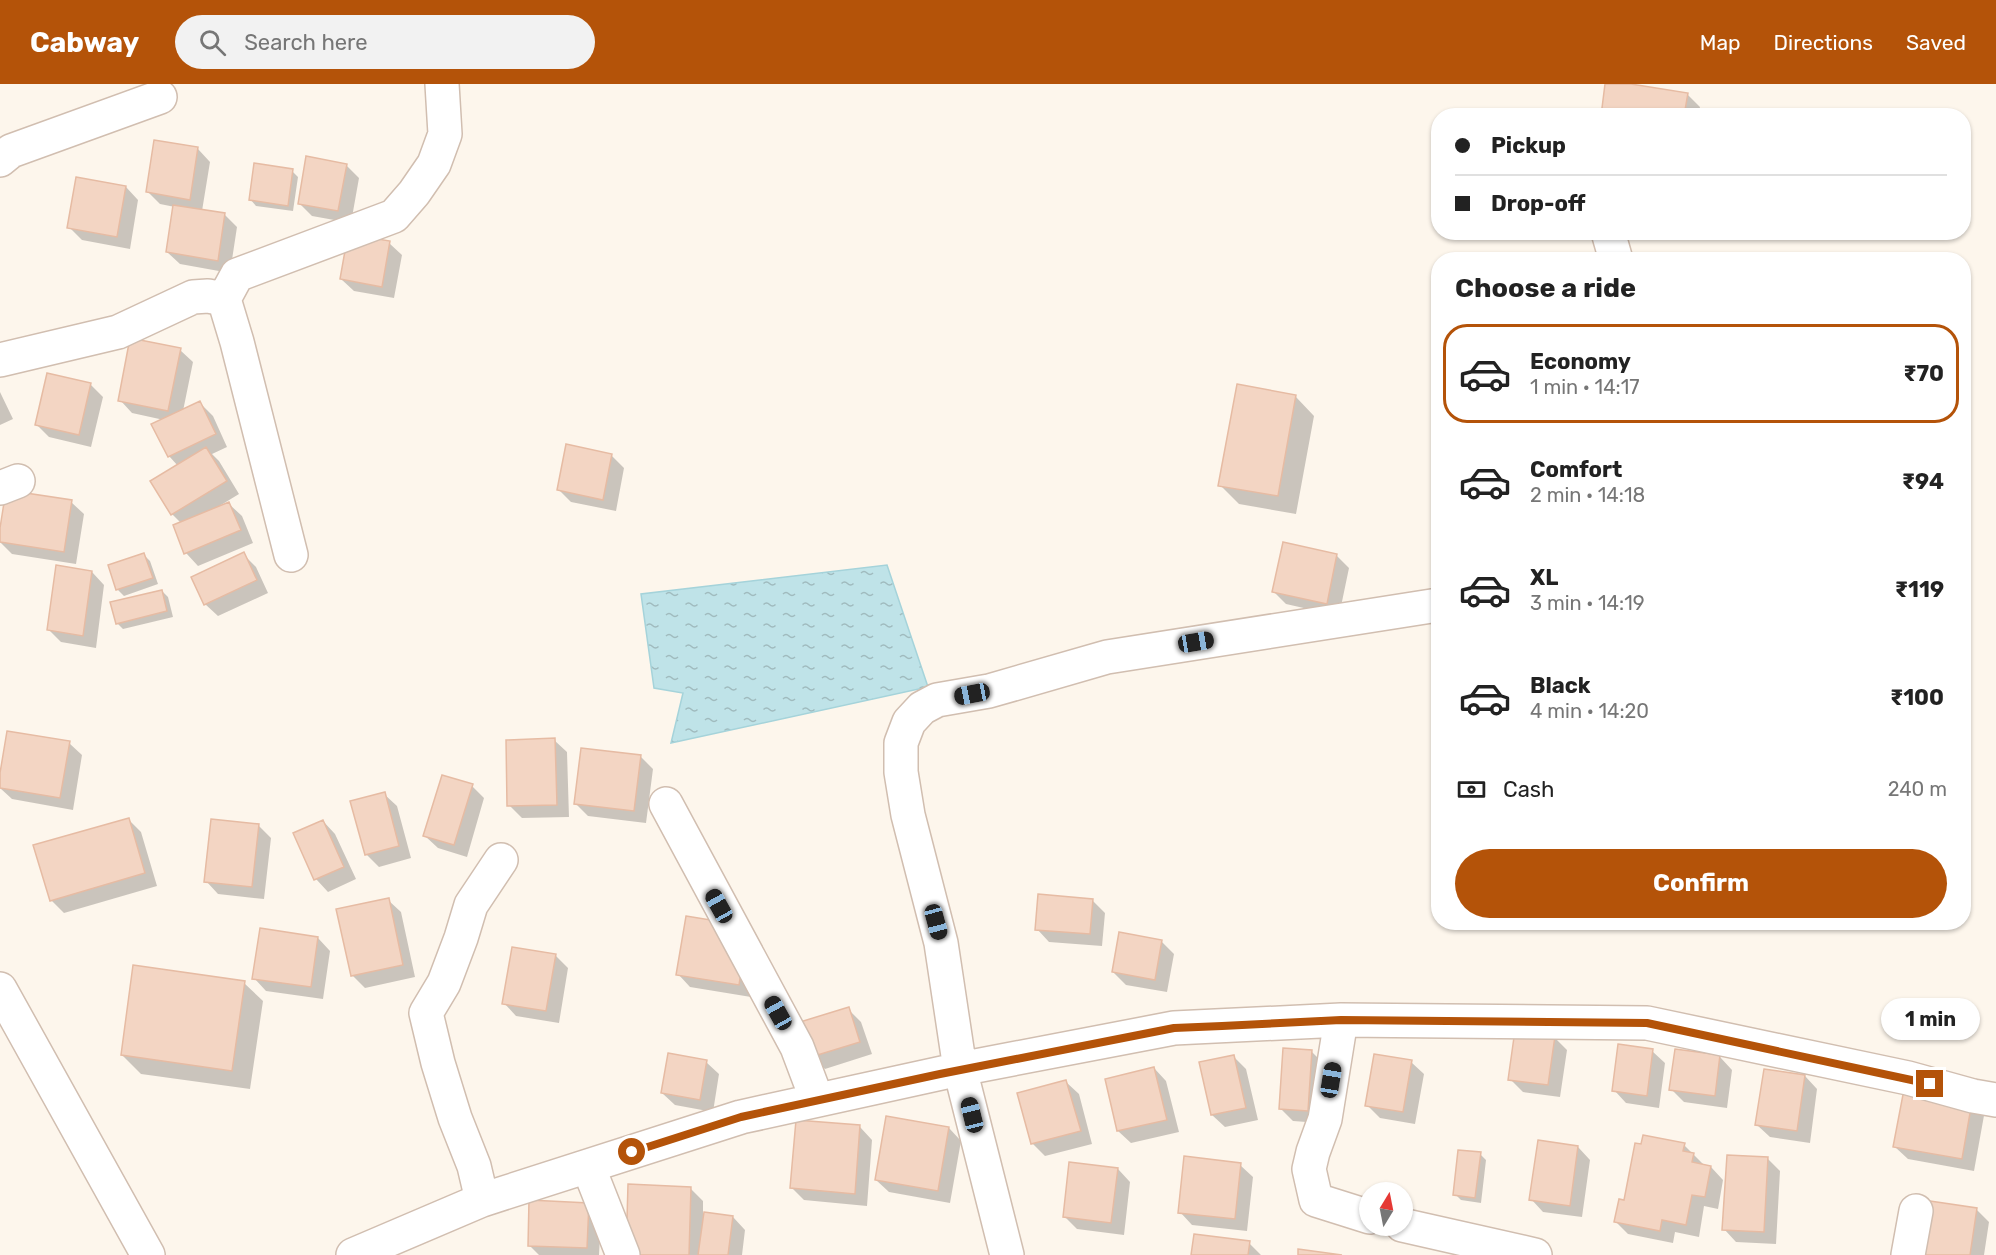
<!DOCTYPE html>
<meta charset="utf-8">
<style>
:root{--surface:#fff;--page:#f2f2f2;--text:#222;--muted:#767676;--line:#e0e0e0;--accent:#b45309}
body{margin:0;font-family:Rubik,sans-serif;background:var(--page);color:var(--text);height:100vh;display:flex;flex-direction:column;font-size:22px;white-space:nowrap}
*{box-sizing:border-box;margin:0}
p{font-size:20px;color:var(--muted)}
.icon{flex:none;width:33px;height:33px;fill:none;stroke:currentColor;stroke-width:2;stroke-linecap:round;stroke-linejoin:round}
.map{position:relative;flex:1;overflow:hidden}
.sheet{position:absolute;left:1431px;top:168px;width:540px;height:678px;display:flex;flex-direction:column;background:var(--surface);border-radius:24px;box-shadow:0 2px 4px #0004}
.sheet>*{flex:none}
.top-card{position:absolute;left:1431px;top:24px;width:540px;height:132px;border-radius:24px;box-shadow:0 2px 4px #0004;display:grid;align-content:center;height:132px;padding:0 24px;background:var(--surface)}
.needle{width:39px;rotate:10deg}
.controls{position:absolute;left:1359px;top:1098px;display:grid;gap:12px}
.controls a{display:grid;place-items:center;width:54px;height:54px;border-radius:50%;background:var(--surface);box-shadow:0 2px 4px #0004;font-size:30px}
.end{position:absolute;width:27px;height:27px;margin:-14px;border:8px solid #b45309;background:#fff;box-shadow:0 0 0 3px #fff}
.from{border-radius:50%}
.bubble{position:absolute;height:42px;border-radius:21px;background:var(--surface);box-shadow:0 2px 4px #0004;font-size:20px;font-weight:700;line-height:42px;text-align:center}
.car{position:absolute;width:18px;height:36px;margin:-18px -9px;border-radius:8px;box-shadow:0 0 4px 2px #0007;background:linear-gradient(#222 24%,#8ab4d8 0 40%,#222 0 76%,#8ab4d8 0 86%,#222 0)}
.top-card b{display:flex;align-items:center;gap:21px;height:57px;font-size:22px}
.top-card b+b{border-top:2px solid var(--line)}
.top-card i{width:15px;height:15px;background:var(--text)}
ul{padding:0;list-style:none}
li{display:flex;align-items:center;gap:18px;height:99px;margin:0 12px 9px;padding:0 12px;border:3px solid transparent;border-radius:24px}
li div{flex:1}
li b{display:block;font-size:22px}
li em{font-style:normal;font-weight:700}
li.selected{border-color:var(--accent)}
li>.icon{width:54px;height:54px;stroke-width:1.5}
h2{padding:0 24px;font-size:27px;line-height:72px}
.pay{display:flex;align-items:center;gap:15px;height:66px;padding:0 24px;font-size:22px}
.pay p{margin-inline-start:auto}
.cta{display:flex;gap:12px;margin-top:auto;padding:12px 24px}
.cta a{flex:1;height:69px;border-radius:36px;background:var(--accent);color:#fff;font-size:24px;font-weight:700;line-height:69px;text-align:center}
header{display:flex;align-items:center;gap:36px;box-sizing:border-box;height:84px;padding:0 30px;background:var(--accent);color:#fff}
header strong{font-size:28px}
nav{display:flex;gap:33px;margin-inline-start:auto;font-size:21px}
.search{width:420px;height:54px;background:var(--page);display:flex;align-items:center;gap:15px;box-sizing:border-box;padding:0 21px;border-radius:33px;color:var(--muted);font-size:22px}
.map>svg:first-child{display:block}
.water{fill:url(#water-ripples);stroke:#a5d3da;stroke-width:1.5}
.shadow{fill:#0003}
.building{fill:#f3d5c3;stroke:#e6bba3;stroke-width:1.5}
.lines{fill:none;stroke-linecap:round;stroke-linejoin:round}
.minor-casing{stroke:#d1beb0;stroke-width:36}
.minor{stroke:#fff;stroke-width:33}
.route{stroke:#b45309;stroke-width:8}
</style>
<header>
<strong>Cabway</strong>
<div class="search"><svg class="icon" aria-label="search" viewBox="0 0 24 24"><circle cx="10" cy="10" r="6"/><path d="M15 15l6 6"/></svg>Search here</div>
<nav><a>Map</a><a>Directions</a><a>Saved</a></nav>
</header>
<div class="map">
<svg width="1996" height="1171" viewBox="0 0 1996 1171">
<defs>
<pattern id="water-ripples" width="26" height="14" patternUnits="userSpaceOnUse" patternTransform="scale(1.5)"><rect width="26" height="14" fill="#bfe3e8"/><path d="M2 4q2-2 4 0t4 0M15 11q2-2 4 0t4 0" fill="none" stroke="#a0bbbe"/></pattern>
</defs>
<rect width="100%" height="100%" fill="#fdf6ec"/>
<path class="water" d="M 887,481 L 928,603 L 671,659 L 683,609 L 654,604 L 641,510 Z"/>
<path class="shadow" d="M 1607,0 L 1622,0 L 1687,10 L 1700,23 L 1698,32 L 1602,32 Z
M 198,65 L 210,78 L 202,127 L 225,131 L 237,143 L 230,189 L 180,180 L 167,168 L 175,123 L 160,120 L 147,107 Z
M 346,81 L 359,94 L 351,139 L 312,132 L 299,119 Z
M 292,87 L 298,93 L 293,127 L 256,122 L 250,115 Z
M 126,103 L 138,116 L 130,165 L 82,156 L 69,143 Z
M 389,159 L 402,171 L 394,214 L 354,207 L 341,195 Z
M 180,266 L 193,278 L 183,327 L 200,319 L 213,332 L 227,363 L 212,370 L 219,377 L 239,410 L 221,421 L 222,423 L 229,420 L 242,432 L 253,459 L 198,482 L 186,469 L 181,439 L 172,430 L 178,382 L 169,372 L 164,336 L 132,329 L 120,316 Z
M 90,300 L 103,313 L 91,363 L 49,353 L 37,341 Z
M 1238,302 L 1296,313 L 1314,332 L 1296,430 L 1239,420 L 1220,401 Z
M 0,308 L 13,335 L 0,341 Z
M 611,371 L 624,384 L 616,427 L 571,418 L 559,406 Z
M 71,418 L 84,430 L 76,480 L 12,470 L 0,458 L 0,454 Z
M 243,470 L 256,483 L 268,509 L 218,532 L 205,520 Z
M 144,471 L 150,477 L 158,500 L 124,512 L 118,506 L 110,482 Z
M 1337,472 L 1349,484 L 1339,532 L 1286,520 L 1273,507 Z
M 92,488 L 104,501 L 96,564 L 61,558 L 48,545 Z
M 162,507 L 168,513 L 173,533 L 123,545 L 117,539 Z
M 554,656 L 567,668 L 569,733 L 522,734 L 509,721 Z
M 69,659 L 82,671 L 73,726 L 12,715 L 0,704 L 0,698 Z
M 640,672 L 653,685 L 646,739 L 588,732 L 576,720 Z
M 472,702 L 484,714 L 467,773 L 438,764 L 425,752 Z
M 384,710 L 397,722 L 411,774 L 379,783 L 366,770 Z
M 129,736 L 141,748 L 157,802 L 64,829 L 51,816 Z
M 323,737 L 335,750 L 356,795 L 328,808 L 316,795 Z
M 258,741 L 271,754 L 264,815 L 218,810 L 206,797 Z
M 388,816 L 401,828 L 415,893 L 365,904 L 352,891 Z
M 1092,816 L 1105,829 L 1102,862 L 1049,858 L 1037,845 Z
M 747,844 L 760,857 L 751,913 L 690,903 L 678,890 Z
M 318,854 L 330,867 L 323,915 L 266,907 L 254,894 Z
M 1161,857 L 1174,870 L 1167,908 L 1126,901 L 1113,888 Z
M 556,872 L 568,884 L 559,939 L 516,932 L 504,919 Z
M 244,899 L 263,917 L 250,1005 L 141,990 L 122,971 Z
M 848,925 L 861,938 L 872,970 L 825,985 L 812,972 Z
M 1554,953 L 1567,966 L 1560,1013 L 1523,1008 L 1510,995 Z
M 1311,967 L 1324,980 L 1320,1039 L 1293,1037 L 1280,1024 Z
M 1652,967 L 1665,979 L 1659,1024 L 1626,1019 L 1614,1006 Z
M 1233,972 L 1246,985 L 1258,1036 L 1225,1043 L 1212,1031 Z
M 1720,973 L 1732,986 L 1727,1024 L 1684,1018 L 1671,1005 Z
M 706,978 L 719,990 L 713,1028 L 675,1021 L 662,1009 Z
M 1411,978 L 1424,990 L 1415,1040 L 1380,1034 L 1367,1021 Z
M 1154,984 L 1166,997 L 1179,1048 L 1131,1059 L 1118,1047 Z
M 1805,992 L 1817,1005 L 1810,1059 L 1770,1053 L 1757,1041 Z
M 1066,998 L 1079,1010 L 1092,1060 L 1045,1072 L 1032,1059 Z
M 1906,1001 L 1985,1026 L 1974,1087 L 1908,1075 L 1895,1063 Z
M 860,1043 L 872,1056 L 867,1122 L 804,1116 L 791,1103 Z
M 949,1044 L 961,1057 L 950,1119 L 889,1108 L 876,1096 Z
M 1684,1061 L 1705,1082 L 1711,1083 L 1723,1096 L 1718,1125 L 1704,1122 L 1699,1153 L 1675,1148 L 1673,1159 L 1628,1150 L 1616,1138 L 1625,1118 Z
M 1578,1063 L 1590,1076 L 1582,1133 L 1543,1128 L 1531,1115 Z
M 1480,1070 L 1486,1076 L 1481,1119 L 1461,1116 L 1455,1110 Z
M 1767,1074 L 1780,1087 L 1776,1160 L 1736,1158 L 1724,1145 Z
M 1240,1081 L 1253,1093 L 1247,1147 L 1192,1141 L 1180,1128 Z
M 1118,1085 L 1130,1098 L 1124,1151 L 1077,1145 L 1064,1132 Z
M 690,1104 L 703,1117 L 703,1136 L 733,1133 L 745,1146 L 742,1171 L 628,1171 Z
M 588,1120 L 601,1133 L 599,1171 L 539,1171 L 529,1161 Z
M 1976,1125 L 1989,1138 L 1984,1171 L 1924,1171 Z
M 1249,1159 L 1261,1171 L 1193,1171 Z"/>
<path class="building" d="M 1605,0 L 1631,0 L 1688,9 L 1684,32 L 1601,32 Z
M 154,56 L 198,63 L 190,116 L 146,108 Z
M 306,72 L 347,80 L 338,127 L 298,120 Z
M 254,79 L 293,85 L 288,122 L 249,116 Z
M 76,93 L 126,102 L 117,153 L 67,144 Z
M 173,121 L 225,129 L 218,177 L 166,168 Z
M 348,150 L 390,157 L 382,203 L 340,195 Z
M 130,254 L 181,264 L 168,327 L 118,317 Z
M 47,289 L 91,299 L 79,351 L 35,341 Z
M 1237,300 L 1296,311 L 1278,412 L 1218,402 Z
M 200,317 L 216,350 L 168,373 L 151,340 Z
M 566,360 L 612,370 L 603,416 L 557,406 Z
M 206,363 L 227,397 L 171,431 L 150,397 Z
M 6,406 L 72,416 L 64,468 L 0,458 L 0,444 Z
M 229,418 L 241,446 L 184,470 L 173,441 Z
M 1283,458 L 1337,470 L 1327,520 L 1272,508 Z
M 244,468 L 257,496 L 204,521 L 191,493 Z
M 144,469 L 153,494 L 116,506 L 108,481 Z
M 56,481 L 92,487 L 83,552 L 47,546 Z
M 162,506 L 167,527 L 116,540 L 110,518 Z
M 7,647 L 70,657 L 60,714 L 0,704 L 0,689 Z
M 555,654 L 557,721 L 507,722 L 506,656 Z
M 581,664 L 641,671 L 634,727 L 574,720 Z
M 442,691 L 473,700 L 454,761 L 423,752 Z
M 385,708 L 399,762 L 365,771 L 350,717 Z
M 129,734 L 145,789 L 50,817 L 33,761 Z
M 211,735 L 259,740 L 252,803 L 204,798 Z
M 323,736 L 344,783 L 314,796 L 293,749 Z
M 1038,810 L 1093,815 L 1090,850 L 1035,846 Z
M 389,814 L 403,881 L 351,892 L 336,825 Z
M 686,832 L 748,842 L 739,901 L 676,891 Z
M 260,844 L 318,853 L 311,903 L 252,895 Z
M 1119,848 L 1162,856 L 1155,896 L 1112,888 Z
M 512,863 L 556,870 L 546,927 L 502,920 Z
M 133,881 L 245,897 L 232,987 L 121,971 Z
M 849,923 L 860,958 L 811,973 L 800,938 Z
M 1515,946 L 1555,952 L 1548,1001 L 1508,996 Z
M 1618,960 L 1653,965 L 1647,1012 L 1612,1007 Z
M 1283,964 L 1312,966 L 1308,1027 L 1279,1025 Z
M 1675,965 L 1720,971 L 1715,1012 L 1669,1006 Z
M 668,969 L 707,976 L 700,1016 L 661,1009 Z
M 1374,970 L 1412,976 L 1403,1028 L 1365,1022 Z
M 1234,971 L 1246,1024 L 1211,1031 L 1199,978 Z
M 1154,983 L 1167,1036 L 1117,1047 L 1105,995 Z
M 1764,985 L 1805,991 L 1797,1047 L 1755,1041 Z
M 1066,996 L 1081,1047 L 1031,1060 L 1017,1009 Z
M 1905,1000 L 1973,1012 L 1962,1075 L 1893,1063 Z
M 886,1032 L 949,1043 L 938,1107 L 875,1096 Z
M 796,1036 L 860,1041 L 855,1110 L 790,1104 Z
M 1643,1051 L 1685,1059 L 1683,1067 L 1694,1069 L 1692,1078 L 1711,1082 L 1705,1113 L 1692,1111 L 1686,1141 L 1662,1136 L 1660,1147 L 1614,1138 L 1619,1115 L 1624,1116 L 1635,1059 L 1641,1060 Z
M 1538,1056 L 1578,1062 L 1570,1122 L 1529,1116 Z
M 1458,1066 L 1481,1068 L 1475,1114 L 1453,1111 Z
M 1727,1071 L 1768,1073 L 1764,1148 L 1722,1146 Z
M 1184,1072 L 1241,1079 L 1235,1135 L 1178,1129 Z
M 1069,1078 L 1118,1084 L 1111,1139 L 1063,1133 Z
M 628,1100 L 691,1103 L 689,1171 L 626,1171 Z
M 529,1116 L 589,1119 L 587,1164 L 528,1162 Z
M 1930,1117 L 1977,1124 L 1970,1171 L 1923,1171 Z
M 704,1128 L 733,1132 L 728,1171 L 698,1171 Z
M 1194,1150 L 1250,1157 L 1248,1171 L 1191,1171 Z
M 1298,1165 L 1342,1171 L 1298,1171 Z"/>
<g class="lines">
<g class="minor-casing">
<path id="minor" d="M 0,76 L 11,67 L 160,13
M 1608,148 L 1616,176
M 224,215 L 237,191 L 394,132 L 414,109 L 434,80 L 445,50 L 442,0
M 0,276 L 118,248 L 193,213 L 208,212 L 224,215 L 237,258 L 291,471
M 0,404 L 18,397
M 1438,521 L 1107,573 L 989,607 L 937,616 L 922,624 L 909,638 L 901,659 L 901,688 L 908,731 L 941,859 L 960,985 L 1174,944 L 1341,936 L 1647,939 L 1908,994 L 1973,1012 L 1996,1016
M 666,720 L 797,963 L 817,1016
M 0,905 L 148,1171
M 1341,936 L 1325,1035 L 1313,1068 L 1309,1085 L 1316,1116 L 1370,1133
M 588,1082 L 623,1171
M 482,1116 L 474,1082 L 455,1034 L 438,979 L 426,929 L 444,899 L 461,854 L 471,821 L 501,776
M 1402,1141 L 1535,1171
M 353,1171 L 482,1116 L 741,1033 L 960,985 L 1007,1171
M 1908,1171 L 1916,1127"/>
</g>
<use href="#minor" class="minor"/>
</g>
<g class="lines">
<path class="route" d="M 632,1068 L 741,1033 L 940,990 L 1174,944 L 1222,942 L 1341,936 L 1647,939 L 1930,1000"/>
</g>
</svg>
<div class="controls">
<a><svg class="needle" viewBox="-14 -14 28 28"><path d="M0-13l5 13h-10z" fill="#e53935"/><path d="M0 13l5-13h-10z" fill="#767676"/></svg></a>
</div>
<i class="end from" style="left:632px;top:1068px"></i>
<i class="end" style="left:1930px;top:1000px"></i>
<div class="bubble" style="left:1881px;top:914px;width:99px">1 min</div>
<i class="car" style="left:1196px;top:558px;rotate:81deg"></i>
<i class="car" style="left:972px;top:610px;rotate:259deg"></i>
<i class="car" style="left:719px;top:822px;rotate:331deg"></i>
<i class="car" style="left:936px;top:838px;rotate:165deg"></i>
<i class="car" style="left:778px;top:929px;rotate:331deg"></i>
<i class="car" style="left:1331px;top:996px;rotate:9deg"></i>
<i class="car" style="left:972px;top:1031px;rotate:346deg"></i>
<div class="top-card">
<b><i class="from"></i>Pickup</b>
<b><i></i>Drop-off</b>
</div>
<section class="sheet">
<h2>Choose a ride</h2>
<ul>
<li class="selected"><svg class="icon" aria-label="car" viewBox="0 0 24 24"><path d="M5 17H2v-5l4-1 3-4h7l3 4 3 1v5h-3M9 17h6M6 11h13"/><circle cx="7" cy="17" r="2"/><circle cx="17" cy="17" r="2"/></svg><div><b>Economy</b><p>1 min · 14:17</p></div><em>₹70</em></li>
<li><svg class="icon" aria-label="car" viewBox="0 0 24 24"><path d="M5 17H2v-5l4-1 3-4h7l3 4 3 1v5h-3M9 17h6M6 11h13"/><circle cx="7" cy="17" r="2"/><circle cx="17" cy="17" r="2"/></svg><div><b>Comfort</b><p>2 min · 14:18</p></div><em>₹94</em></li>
<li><svg class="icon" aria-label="car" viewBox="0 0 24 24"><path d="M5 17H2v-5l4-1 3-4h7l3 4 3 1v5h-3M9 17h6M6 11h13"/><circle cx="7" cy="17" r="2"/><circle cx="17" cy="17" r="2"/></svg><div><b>XL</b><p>3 min · 14:19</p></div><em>₹119</em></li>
<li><svg class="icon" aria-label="car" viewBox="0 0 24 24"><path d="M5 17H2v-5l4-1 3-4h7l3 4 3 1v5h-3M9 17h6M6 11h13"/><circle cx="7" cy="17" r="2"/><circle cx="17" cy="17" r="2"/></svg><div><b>Black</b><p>4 min · 14:20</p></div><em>₹100</em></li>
</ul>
<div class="pay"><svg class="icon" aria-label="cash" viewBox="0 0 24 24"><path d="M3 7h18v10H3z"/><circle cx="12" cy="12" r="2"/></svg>Cash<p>240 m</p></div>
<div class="cta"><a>Confirm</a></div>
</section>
</div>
